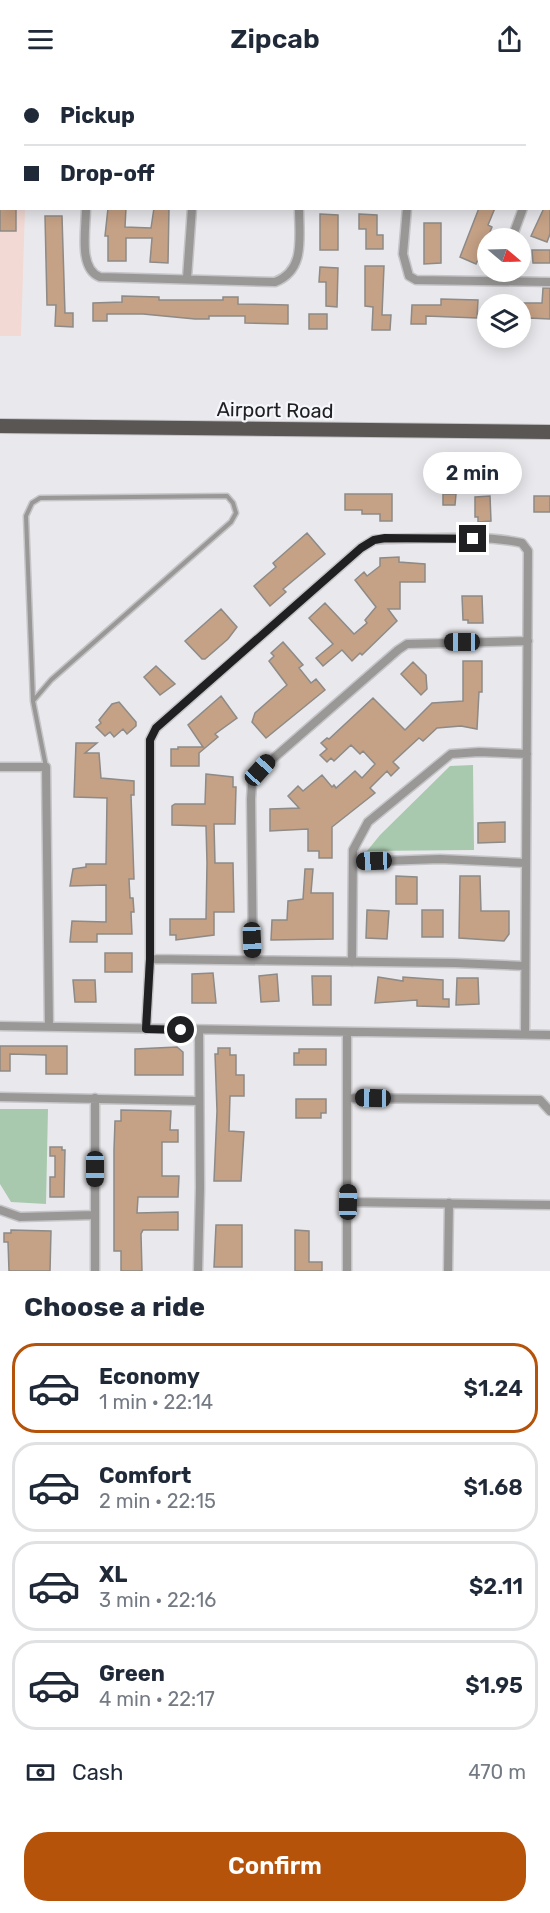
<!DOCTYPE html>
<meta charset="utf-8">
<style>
:root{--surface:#fff;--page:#f2f2f3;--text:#1f2937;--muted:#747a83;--line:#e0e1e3;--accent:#b45309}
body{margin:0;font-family:Rubik,sans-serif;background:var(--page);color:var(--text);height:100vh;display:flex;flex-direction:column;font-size:22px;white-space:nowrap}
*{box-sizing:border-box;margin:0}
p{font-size:20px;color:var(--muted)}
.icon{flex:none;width:33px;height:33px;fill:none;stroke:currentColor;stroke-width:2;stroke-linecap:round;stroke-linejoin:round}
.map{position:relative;height:1193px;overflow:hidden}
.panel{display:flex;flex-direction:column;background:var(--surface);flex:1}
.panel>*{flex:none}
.hud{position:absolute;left:0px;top:0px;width:550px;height:132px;box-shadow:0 3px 15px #0003;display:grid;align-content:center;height:132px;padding:0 24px;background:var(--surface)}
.needle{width:39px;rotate:109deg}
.fabs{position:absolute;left:477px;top:150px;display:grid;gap:12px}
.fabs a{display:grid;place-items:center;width:54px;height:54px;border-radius:50%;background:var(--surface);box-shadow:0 3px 15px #0003;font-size:30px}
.end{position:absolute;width:27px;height:27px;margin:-14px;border:8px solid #202022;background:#fff;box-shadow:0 0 0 3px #fff}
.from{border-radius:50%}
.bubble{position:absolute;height:42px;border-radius:21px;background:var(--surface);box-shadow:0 3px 15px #0003;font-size:20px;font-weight:600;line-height:42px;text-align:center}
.car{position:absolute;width:18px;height:36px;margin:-18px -9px;border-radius:8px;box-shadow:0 0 4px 2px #0007;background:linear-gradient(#222 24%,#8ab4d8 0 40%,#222 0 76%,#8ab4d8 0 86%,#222 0)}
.hud b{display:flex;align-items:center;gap:21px;height:57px;font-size:22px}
.hud b+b{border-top:2px solid var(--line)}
.hud i{width:15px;height:15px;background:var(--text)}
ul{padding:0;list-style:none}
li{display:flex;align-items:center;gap:18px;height:90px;margin:0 12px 9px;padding:0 12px;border:3px solid var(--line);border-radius:24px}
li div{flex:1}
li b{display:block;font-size:22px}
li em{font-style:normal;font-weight:600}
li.on{border-color:var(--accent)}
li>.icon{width:54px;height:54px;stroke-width:1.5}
h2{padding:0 24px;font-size:27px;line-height:72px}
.pay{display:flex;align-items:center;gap:15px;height:66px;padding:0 24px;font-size:22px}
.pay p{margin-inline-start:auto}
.primary-button{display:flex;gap:12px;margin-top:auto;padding:12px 24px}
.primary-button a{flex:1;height:69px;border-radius:24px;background:var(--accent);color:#fff;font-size:24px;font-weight:600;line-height:69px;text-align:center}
header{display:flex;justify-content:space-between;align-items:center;height:78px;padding:0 24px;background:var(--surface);font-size:27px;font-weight:600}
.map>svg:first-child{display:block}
.education{fill:#f3d9d4}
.green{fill:#a8c9ad}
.building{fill:#c5a185;stroke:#8d8a87;stroke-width:1.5}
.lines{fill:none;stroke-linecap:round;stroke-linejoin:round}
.service-casing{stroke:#c5c5c8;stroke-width:7}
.minor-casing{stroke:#c5c5c8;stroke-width:11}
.primary-casing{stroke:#c5c5c8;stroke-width:16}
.service{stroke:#9a9897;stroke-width:4}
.minor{stroke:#9a9897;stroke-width:8}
.primary{stroke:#595654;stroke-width:14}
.route{stroke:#202022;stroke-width:8}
.labels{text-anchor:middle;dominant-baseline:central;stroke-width:4.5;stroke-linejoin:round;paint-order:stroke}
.street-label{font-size:20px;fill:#202022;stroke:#f6f7fb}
</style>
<header><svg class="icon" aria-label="menu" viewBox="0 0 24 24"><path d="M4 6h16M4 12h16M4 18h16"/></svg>Zipcab<svg class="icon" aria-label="share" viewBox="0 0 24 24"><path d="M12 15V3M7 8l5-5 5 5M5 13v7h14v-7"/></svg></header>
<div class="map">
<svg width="550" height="1193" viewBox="0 0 550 1193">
<rect width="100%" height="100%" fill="#e9e9ed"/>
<path class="education" d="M 0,110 L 2,130 L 25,131 L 21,258 L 0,258 Z"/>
<path class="green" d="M 473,687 L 474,772 L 367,773 L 380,757 L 450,688 Z
M 0,1031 L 48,1031 L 46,1126 L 11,1124 L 0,1106 Z"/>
<path class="building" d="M 550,118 L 550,156 L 547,164 L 531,158 L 544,130 L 549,130 Z
M 0,130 L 16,130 L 16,153 L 0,153 Z
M 108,130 L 126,130 L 125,149 L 151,150 L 154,130 L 169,130 L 168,185 L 150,184 L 152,160 L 126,160 L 126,183 L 108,183 L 108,158 L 105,158 Z
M 479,130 L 495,130 L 488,147 L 492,149 L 476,186 L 460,179 Z
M 320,136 L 338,137 L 338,172 L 320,172 Z
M 359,136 L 377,137 L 377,157 L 383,157 L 383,171 L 366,171 L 366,151 L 359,151 Z
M 45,138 L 62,138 L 65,235 L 73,235 L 73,249 L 55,248 L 56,227 L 47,227 Z
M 424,145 L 441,145 L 441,185 L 424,186 Z
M 532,172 L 550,172 L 550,185 L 533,185 Z
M 365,188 L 384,188 L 382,237 L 391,237 L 390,252 L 372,252 L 373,229 L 365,228 Z
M 320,189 L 338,190 L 337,229 L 326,228 L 326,204 L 319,204 Z
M 543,210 L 550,210 L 550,241 L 528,240 L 528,243 L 520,243 L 520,225 L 542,225 Z
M 122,218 L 159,219 L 159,222 L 223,222 L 223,219 L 238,219 L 238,226 L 288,227 L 288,246 L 245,245 L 245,238 L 209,238 L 209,241 L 195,241 L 143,236 L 107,236 L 107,243 L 93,243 L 93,225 L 122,224 Z
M 441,221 L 478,222 L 477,240 L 426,238 L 426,246 L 411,246 L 412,227 L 441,227 Z
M 309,236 L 327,236 L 327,251 L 309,251 Z
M 345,416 L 392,416 L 392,443 L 380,443 L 380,436 L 362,436 L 362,432 L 345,432 Z
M 443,416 L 456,416 L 455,427 L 443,427 Z
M 490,418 L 491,443 L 478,444 L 478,439 L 475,439 L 475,419 Z
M 534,418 L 550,418 L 550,434 L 534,434 Z
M 307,455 L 325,476 L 283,511 L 286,514 L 270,528 L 254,508 L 276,489 L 273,485 Z
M 399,479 L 399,484 L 425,486 L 425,504 L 400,504 L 400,531 L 388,531 L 397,543 L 362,577 L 360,575 L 352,583 L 342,572 L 323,588 L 316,580 L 333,566 L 309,540 L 325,525 L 354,556 L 367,545 L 365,542 L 376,529 L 355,502 L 364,494 L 367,498 L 380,488 L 380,480 Z
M 462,518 L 482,518 L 483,545 L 468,545 L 468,542 L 463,542 Z
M 221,531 L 237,549 L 228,561 L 205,581 L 202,581 L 185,563 Z
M 283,564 L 303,587 L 299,590 L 311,605 L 316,601 L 325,612 L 266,660 L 252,644 L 255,635 L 287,607 L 269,583 L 274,578 L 271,575 Z
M 463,583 L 482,583 L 482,614 L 479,614 L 477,651 L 461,648 L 437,650 L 423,663 L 419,660 L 393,684 L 399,690 L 391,698 L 387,693 L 370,710 L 375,715 L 332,749 L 332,780 L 319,780 L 319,773 L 308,773 L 308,751 L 270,753 L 270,731 L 299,730 L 288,718 L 298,708 L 303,713 L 322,697 L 332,709 L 334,707 L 336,710 L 355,693 L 362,700 L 375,686 L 363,673 L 360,676 L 351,667 L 334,683 L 331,680 L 327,684 L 320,677 L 327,671 L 321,665 L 327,660 L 329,661 L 373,620 L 405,652 L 432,625 L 463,623 Z
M 413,584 L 426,597 L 427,611 L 421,617 L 401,596 Z
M 156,588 L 175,606 L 160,617 L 144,599 Z
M 221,618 L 237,640 L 215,656 L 218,659 L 199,675 L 199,688 L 171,688 L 171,671 L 178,671 L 178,669 L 203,669 L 188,647 Z
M 119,624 L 136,644 L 136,648 L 127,656 L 123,651 L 114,659 L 110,654 L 105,658 L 96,649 L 101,645 L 99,642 L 112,626 Z
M 76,665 L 97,665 L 85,675 L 99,675 L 101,700 L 134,703 L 134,717 L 131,717 L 134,801 L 129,801 L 130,820 L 133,820 L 134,834 L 131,834 L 132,856 L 97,856 L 97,864 L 70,864 L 72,843 L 106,844 L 106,807 L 70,808 L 73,791 L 86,789 L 86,786 L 106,786 L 107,720 L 74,719 Z
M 206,696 L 233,699 L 233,709 L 236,709 L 235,746 L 214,746 L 215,785 L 233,785 L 234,834 L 214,834 L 214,857 L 176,862 L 176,857 L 170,857 L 170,841 L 206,841 L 207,785 L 206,748 L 172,747 L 172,728 L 175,726 L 205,726 Z
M 505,744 L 505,764 L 478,765 L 478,745 Z
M 305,791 L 313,791 L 311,815 L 333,815 L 333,861 L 271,862 L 272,842 L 287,842 L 288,823 L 303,821 Z
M 396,798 L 417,799 L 417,826 L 396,826 Z
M 460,798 L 480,798 L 481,833 L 509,833 L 509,856 L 504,863 L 459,860 Z
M 367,832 L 389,833 L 387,861 L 366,860 Z
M 422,832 L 443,832 L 443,859 L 422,859 Z
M 105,875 L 132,875 L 132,894 L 105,894 Z
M 213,895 L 216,925 L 192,925 L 192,896 Z
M 277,896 L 279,923 L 261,924 L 259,898 Z
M 312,898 L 331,898 L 331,927 L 313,927 Z
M 378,899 L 403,903 L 403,899 L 443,902 L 443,921 L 449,921 L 449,929 L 417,928 L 417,922 L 375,925 Z
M 457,900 L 478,900 L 479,926 L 456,927 Z
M 73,902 L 95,902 L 96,924 L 75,924 Z
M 0,968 L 67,968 L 67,996 L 46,996 L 46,977 L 10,976 L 10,993 L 0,993 Z
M 177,969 L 183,974 L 183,997 L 135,997 L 135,971 Z
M 218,970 L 230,970 L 230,977 L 236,977 L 236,997 L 244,997 L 244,1018 L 230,1018 L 229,1053 L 244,1054 L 241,1103 L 214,1103 L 217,1033 L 215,976 L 218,976 Z
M 299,971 L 326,971 L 326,987 L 294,987 L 294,975 L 299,975 Z
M 296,1021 L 326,1021 L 326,1035 L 321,1035 L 321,1040 L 296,1040 Z
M 121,1032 L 171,1033 L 170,1052 L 178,1052 L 178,1064 L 162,1064 L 162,1098 L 179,1098 L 178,1119 L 138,1119 L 137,1135 L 178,1134 L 178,1152 L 143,1152 L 141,1156 L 142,1193 L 121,1193 L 121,1173 L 114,1173 L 114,1072 L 115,1043 L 121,1043 Z
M 50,1069 L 62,1069 L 62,1072 L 65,1072 L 64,1119 L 50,1119 L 50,1099 L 55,1099 L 55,1078 L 50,1078 Z
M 216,1147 L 242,1147 L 242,1189 L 214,1189 Z
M 11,1152 L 51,1153 L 50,1193 L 9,1193 L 8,1164 L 4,1164 L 4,1155 L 11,1155 Z
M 295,1152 L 309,1153 L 309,1184 L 322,1184 L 322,1193 L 295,1193 Z"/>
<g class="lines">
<g class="service-casing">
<path id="service" d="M 33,623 L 26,438 L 32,425 L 40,420 L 227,418 L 233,425 L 236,435 L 231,444 L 51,602 L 33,623 L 46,689"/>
</g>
<g class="minor-casing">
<path id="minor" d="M 454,0 L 454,2
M 115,2 L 115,0
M 226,2 L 227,0
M 342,2 L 343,0
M 549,64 L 550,61
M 86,130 C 86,151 78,191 100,199 L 275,204 C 306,192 299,159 299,130
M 407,130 L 403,176 L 409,198 L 416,202 L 550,204
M 512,160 L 523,130
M 187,200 L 192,130
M 0,689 L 46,689 L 49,949
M 353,784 L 440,781 L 525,785
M 150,881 L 455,885 L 525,888
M 253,882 L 251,721 L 252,706 L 260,692 L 398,572 L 407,566 L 528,563
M 352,884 L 353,772 L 368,744 L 451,676 L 479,674 L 527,676
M 0,948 L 550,957
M 146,951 L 150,881 L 150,662 L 156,650 L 361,470 L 374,462 L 385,461 C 428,461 481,456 522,465 L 528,473 L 525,956
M 0,1019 L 199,1023
M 95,1020 L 95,1193
M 349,1020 L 540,1022 L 550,1033
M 348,1124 L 550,1127
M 0,1132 L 20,1139 L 95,1137
M 198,1193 L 200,1110 L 199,953
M 347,1193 L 347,955
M 448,1193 L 449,1125"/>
</g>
<g class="primary-casing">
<path id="primary" d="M 0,348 L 550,354"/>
</g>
<use href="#service" class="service"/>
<use href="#minor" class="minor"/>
<use href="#primary" class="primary"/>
</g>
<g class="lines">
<path class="route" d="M 181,952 L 146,951 L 150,881 L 150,662 L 156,650 L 361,470 L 374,462 L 385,460 L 473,461"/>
</g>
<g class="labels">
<g class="street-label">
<text transform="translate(275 332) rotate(1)">Airport Road</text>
</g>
</g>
</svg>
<div class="fabs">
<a><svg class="needle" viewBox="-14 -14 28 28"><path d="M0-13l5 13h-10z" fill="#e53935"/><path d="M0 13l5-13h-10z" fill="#747a83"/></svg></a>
<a><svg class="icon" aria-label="layers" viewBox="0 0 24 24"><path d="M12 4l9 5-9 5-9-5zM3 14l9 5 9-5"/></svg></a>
</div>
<i class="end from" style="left:181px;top:952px"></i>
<i class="end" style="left:473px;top:461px"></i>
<div class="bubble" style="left:423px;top:374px;width:99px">2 min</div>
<i class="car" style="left:462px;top:564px;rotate:270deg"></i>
<i class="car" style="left:260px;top:692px;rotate:42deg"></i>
<i class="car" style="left:374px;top:783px;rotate:268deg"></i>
<i class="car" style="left:252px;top:862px;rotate:178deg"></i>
<i class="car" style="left:373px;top:1020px;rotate:271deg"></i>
<i class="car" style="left:95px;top:1091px;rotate:180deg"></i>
<i class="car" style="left:348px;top:1124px;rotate:1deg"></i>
<div class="hud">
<b><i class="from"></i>Pickup</b>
<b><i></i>Drop-off</b>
</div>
</div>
<section class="panel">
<h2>Choose a ride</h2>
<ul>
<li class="on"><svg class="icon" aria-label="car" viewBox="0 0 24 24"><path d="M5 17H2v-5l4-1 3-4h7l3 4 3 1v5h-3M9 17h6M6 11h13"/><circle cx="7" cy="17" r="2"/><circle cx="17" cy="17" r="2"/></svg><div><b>Economy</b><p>1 min · 22:14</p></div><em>$1.24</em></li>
<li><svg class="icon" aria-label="car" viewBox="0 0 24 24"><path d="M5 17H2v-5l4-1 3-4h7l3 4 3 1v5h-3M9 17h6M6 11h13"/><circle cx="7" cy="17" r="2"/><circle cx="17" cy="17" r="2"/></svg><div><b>Comfort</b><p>2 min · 22:15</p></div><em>$1.68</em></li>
<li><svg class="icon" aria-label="car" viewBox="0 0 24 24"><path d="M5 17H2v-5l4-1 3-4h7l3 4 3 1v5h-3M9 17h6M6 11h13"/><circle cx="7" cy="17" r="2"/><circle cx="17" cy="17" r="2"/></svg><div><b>XL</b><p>3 min · 22:16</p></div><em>$2.11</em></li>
<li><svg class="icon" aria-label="car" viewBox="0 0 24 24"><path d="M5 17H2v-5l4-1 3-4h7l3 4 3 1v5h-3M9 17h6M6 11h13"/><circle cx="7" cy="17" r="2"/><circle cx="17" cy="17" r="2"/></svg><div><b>Green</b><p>4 min · 22:17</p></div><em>$1.95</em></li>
</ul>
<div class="pay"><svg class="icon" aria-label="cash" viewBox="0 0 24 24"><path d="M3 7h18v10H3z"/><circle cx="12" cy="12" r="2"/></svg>Cash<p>470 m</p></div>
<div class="primary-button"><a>Confirm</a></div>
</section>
